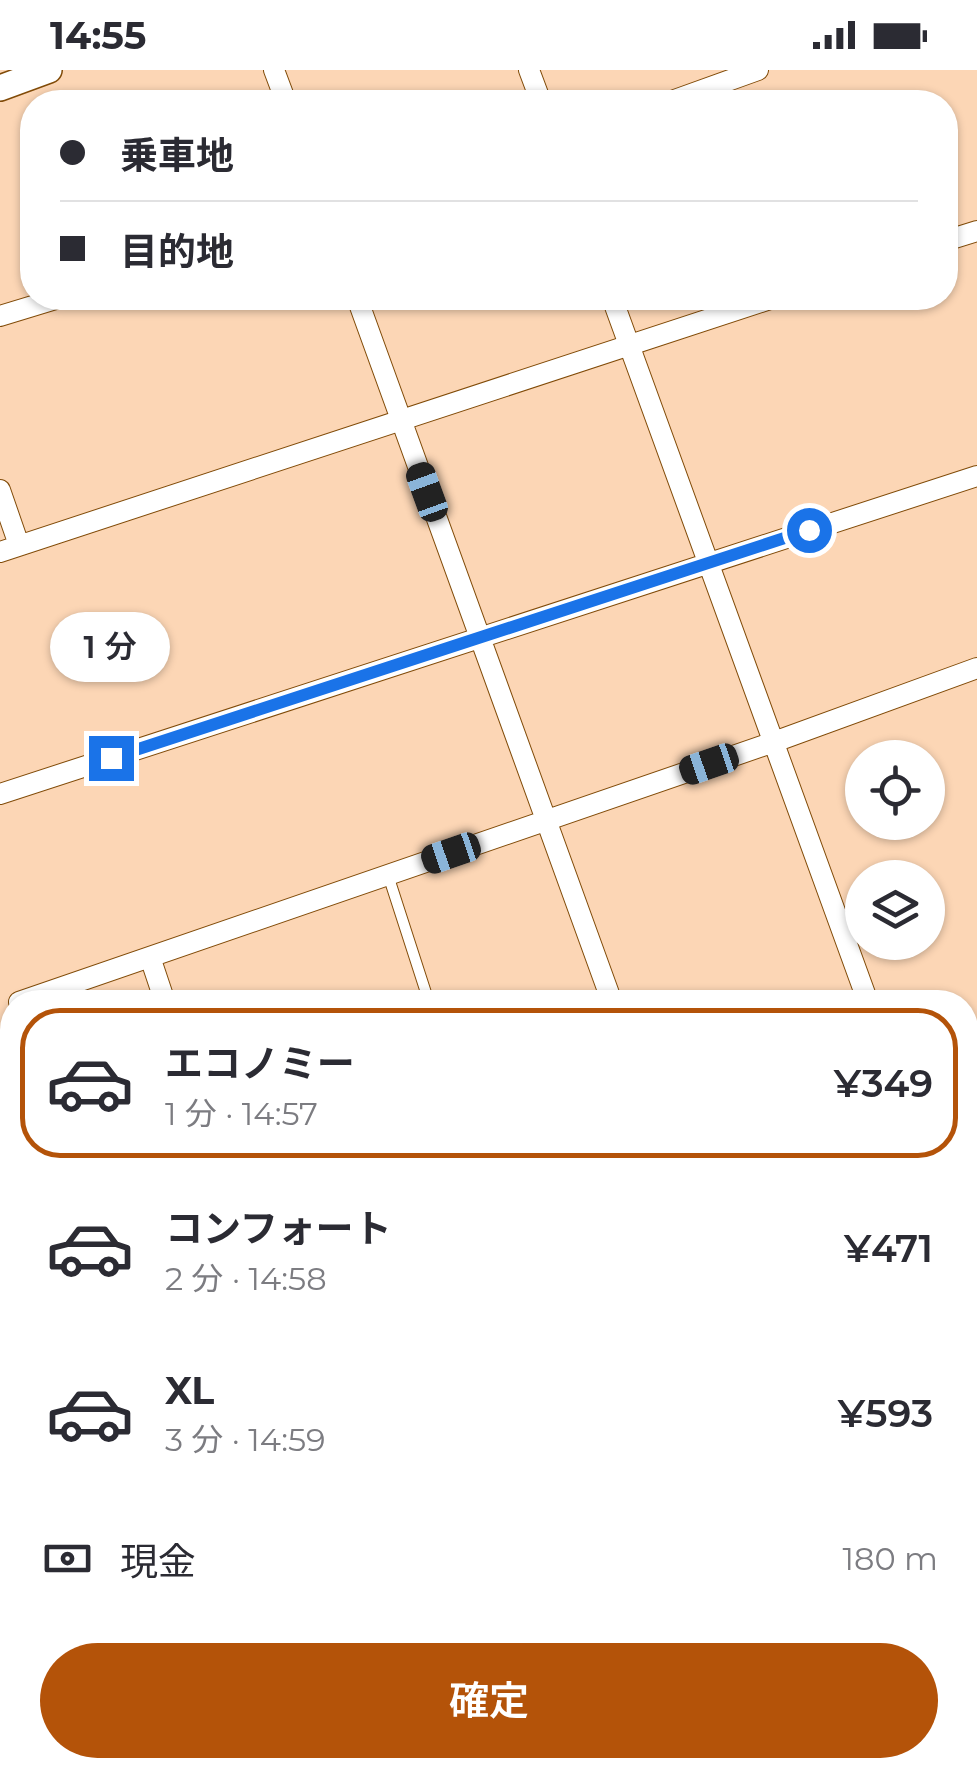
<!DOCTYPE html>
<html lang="ja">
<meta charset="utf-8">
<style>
:root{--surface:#fff;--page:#f7f7f7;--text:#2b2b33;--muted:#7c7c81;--line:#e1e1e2;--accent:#b45309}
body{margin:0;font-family:Montserrat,"Noto Sans JP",sans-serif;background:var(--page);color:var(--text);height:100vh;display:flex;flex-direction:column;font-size:38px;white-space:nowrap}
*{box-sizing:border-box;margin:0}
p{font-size:32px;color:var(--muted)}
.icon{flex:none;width:55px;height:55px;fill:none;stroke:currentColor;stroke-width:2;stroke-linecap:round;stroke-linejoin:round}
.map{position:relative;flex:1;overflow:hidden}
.details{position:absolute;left:0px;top:920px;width:978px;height:788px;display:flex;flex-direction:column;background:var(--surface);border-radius:40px 40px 0 0;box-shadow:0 2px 8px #0004}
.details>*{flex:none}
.hud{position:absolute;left:20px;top:20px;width:938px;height:220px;border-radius:40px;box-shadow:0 2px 8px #0004;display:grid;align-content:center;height:220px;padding:0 40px;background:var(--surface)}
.tools{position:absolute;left:845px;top:670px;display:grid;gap:20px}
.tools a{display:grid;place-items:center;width:100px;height:100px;border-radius:50%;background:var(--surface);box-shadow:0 2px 8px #0004;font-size:50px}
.end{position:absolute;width:45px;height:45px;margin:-22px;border:12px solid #1a73e8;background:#fff;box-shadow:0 0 0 5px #fff}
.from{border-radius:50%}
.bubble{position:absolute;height:70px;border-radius:35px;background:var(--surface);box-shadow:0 2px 8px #0004;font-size:32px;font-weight:600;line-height:70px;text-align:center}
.car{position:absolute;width:30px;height:60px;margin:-30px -15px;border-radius:12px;box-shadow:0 0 8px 2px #0007;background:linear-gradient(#222 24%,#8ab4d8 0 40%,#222 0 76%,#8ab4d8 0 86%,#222 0)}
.hud b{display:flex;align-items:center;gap:35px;height:95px;font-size:38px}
.hud b+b{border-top:2px solid var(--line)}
.hud i{width:25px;height:25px;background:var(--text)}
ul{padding:18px 0 0;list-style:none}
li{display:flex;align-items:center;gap:30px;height:150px;margin:0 20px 15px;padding:0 20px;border:5px solid transparent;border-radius:40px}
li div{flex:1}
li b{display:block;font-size:38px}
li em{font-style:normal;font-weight:600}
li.current{border-color:var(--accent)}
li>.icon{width:90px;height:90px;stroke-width:1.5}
.pay{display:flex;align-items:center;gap:25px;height:110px;padding:0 40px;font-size:38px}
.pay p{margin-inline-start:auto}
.primary-button{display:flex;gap:20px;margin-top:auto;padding:20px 40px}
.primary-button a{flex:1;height:115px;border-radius:60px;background:var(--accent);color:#fff;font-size:40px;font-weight:600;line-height:115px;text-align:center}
.status{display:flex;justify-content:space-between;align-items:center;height:70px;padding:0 50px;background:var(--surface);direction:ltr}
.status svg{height:28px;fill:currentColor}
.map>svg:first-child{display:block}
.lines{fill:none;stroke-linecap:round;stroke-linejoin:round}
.service-casing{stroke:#814b08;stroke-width:12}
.minor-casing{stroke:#814b08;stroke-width:22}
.tertiary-casing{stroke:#814b08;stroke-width:28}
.service{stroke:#fff;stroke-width:10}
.minor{stroke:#fff;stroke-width:20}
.tertiary{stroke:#fff;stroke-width:25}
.route{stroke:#1a73e8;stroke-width:12}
</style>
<div class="status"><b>14:55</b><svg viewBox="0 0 49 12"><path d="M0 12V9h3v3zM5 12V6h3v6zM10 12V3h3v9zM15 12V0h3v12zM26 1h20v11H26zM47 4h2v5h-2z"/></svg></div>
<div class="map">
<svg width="977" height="1707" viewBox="0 0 977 1707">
<rect width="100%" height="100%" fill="#fcd6b5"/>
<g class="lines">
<g class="service-casing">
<path id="service" d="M 388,805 L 429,932"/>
</g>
<g class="minor-casing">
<path id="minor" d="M 274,0 L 286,32
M 529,0 L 541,32
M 669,32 L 758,0
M 945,171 L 977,161
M 357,228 L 612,932
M 612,228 L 868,932
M 0,246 L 59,228
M 0,420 L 19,475
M 0,482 L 773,228
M 0,724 L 977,406
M 150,887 L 165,932
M 19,932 L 774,672 L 977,598
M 0,1080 L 12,1118
M 965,1081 L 977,1077
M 0,1175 L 12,1171
M 965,1295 L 977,1292
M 965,1348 L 977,1408
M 0,1393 L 12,1389
M 965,1605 L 977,1605
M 0,1614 L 12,1610
M 203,1695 L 207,1707
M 397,1695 L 401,1707
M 575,1695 L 579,1707
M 415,1707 L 455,1695"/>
</g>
<g class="tertiary-casing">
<path id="tertiary" d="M 0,18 L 49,0"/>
</g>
<use href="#service" class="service"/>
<use href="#minor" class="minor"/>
<use href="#tertiary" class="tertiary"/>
</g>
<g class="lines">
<path class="route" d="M 111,688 L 809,460"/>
</g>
</svg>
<div class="tools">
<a><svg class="icon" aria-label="locate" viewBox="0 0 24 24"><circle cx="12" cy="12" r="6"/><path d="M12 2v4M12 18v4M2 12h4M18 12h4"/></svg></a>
<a><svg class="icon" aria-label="layers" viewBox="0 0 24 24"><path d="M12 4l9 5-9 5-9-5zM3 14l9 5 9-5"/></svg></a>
</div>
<i class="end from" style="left:809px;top:460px"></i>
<i class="end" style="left:111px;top:688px"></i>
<div class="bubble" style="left:50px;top:542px;width:120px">1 分</div>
<i class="car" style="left:427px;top:422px;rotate:340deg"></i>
<i class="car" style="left:709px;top:694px;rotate:251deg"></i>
<i class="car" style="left:451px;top:783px;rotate:251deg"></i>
<div class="hud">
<b><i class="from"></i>乗車地</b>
<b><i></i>目的地</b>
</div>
<section class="details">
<ul>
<li class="current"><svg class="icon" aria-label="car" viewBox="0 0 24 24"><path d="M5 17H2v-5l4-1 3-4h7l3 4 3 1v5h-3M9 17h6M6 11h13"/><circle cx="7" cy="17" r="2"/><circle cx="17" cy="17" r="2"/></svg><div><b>エコノミー</b><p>1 分 · 14:57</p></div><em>¥349</em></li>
<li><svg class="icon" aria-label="car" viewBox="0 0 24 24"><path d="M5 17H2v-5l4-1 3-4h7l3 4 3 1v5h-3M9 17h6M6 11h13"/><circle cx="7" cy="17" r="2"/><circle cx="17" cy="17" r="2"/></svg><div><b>コンフォート</b><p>2 分 · 14:58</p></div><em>¥471</em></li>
<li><svg class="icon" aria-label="car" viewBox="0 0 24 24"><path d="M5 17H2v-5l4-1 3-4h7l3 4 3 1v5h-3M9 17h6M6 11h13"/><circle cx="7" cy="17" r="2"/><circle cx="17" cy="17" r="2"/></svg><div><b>XL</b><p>3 分 · 14:59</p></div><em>¥593</em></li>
</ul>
<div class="pay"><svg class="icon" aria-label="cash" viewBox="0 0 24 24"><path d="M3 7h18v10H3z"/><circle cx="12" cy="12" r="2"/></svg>現金<p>180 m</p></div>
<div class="primary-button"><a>確定</a></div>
</section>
</div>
